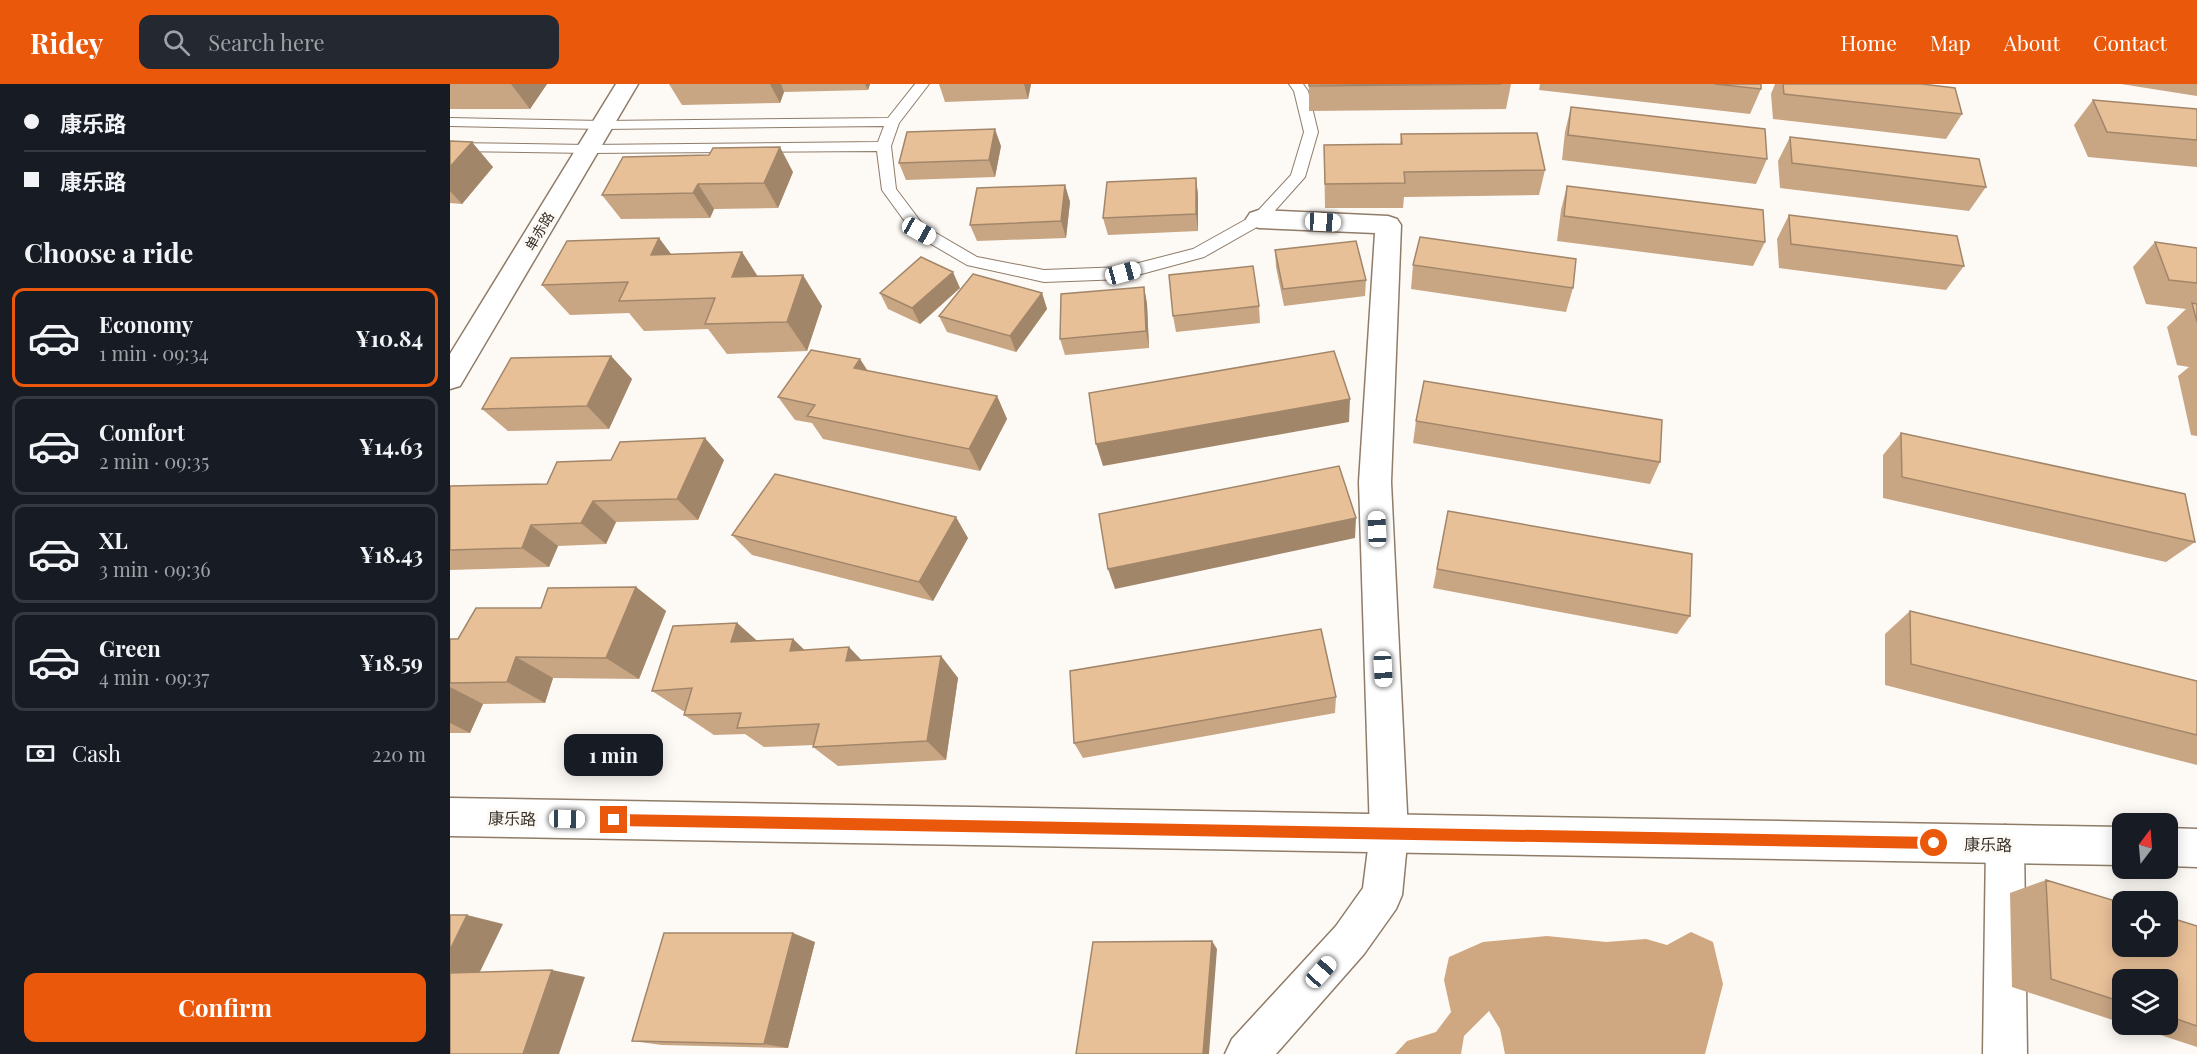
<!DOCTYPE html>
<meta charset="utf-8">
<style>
:root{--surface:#171b24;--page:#242831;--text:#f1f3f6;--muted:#9ea1a6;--line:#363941;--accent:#ea580c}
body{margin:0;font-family:"Playfair Display","Noto Sans SC",serif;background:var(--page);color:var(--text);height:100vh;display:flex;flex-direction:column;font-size:22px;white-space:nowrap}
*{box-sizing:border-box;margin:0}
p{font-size:20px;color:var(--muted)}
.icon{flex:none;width:33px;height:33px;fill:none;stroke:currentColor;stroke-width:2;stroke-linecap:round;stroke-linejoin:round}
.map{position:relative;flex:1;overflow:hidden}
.details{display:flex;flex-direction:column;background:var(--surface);width:450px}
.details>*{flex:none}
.banner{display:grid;align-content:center;height:132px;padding:0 24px;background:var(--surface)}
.needle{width:39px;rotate:16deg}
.buttons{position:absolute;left:1662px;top:729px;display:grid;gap:12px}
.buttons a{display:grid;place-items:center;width:66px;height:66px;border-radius:12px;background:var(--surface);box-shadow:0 3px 15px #0003;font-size:30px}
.end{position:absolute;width:27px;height:27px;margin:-14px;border:8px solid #ea580c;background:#fff;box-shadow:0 0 0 3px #fff}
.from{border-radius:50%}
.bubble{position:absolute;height:42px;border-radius:12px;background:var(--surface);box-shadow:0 3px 15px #0003;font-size:20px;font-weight:700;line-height:42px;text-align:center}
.car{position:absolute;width:18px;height:36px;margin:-18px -9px;border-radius:8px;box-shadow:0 0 4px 2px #0007;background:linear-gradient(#fff 24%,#345 0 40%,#fff 0 76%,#345 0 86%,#fff 0)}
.banner b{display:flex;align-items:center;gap:21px;height:57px;font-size:22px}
.banner b+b{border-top:2px solid var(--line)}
.banner i{width:15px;height:15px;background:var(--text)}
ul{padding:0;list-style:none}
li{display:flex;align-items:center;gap:18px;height:99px;margin:0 12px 9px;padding:0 12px;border:3px solid var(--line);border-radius:12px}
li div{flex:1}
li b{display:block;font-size:22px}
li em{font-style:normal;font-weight:700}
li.selected{border-color:var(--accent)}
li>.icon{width:54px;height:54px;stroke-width:1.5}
h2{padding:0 24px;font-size:27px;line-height:72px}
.pay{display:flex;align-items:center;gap:15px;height:66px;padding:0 24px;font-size:22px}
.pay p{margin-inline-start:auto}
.cta{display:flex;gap:12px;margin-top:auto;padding:12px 24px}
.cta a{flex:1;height:69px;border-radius:12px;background:var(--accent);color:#fff;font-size:24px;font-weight:700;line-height:69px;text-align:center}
header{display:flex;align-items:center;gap:36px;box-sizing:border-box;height:84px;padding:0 30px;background:var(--accent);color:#fff}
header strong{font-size:28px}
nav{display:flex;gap:33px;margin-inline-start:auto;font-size:21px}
.search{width:420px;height:54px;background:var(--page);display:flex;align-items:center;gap:15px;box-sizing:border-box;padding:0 21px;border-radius:12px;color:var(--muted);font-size:22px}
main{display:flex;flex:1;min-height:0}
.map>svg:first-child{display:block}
.water{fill:#cfa780}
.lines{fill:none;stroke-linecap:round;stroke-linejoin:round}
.lane-casing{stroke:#8f7c69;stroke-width:2}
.street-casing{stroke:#8f7c69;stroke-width:3}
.secondary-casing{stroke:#8f7c69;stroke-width:3}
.lane{fill:#fff;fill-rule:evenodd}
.street{fill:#fff;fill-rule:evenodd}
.secondary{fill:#fff;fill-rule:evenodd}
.wall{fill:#c8a583}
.shaded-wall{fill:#a2866a}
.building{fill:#e8c098;stroke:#a2866a;stroke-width:1.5}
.route{fill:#ea580c}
.labels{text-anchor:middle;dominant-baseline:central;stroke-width:6;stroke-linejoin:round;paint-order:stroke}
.far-street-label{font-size:14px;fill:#383028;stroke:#fdf9f5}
.street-label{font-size:16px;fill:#383028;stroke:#fdf9f5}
</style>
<header>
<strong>Ridey</strong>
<div class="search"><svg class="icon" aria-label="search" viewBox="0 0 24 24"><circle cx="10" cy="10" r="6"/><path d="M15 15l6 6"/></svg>Search here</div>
<nav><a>Home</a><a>Map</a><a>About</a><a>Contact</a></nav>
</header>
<main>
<section class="details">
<div class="banner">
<b><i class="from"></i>康乐路</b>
<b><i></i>康乐路</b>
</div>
<h2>Choose a ride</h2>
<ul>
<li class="selected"><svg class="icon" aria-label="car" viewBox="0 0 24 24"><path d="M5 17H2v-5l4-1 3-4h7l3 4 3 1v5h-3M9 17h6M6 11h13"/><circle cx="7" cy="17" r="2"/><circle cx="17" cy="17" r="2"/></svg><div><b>Economy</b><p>1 min · 09:34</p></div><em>¥10.84</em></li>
<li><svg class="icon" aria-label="car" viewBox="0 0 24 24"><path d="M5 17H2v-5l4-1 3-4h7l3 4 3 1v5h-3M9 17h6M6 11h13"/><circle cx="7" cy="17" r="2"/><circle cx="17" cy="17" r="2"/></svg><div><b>Comfort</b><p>2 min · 09:35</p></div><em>¥14.63</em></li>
<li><svg class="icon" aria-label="car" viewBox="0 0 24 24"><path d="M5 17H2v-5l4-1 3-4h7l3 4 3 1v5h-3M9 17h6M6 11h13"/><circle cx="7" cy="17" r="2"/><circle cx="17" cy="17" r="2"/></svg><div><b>XL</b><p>3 min · 09:36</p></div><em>¥18.43</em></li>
<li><svg class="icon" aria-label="car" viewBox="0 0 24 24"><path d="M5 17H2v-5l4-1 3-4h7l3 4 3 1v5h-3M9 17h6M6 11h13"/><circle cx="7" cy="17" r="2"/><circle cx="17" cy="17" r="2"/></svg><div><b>Green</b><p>4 min · 09:37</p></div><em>¥18.59</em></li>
</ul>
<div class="pay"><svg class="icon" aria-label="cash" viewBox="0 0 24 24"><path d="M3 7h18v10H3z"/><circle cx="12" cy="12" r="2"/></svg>Cash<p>220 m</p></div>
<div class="cta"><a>Confirm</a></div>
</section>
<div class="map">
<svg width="1747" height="970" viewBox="0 0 1747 970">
<rect width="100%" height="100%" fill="#fdf9f5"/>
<path class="water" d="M 1241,848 L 1263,858 L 1273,900 L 1255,970 L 1055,970 L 1050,945 L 1039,927 L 1014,952 L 1011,970 L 945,970 L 957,957 L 986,948 L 1001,928 L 994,896 L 999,873 L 1033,858 L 1097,852 L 1156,858 L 1196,855 L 1217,861 Z"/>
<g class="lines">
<g class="lane-casing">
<path id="lane" d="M 465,0 L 479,0 L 449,39 L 441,62 L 446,105 L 474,142 L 527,173 L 594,186 L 673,183 L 743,165 L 804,131 L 841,91 L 854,48 L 844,7 L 839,0 L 853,0 L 858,7 L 868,48 L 855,93 L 814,139 L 754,173 L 673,195 L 594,198 L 517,181 L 464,150 L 432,106 L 427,67 L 138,69 L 0,67 L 0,59 L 138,61 L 428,58 L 434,42 L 153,45 L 0,42 L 0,34 L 153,37 L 438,34 Z"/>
</g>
<g class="street-casing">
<path id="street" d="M 809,126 L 938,132 L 947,135 L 951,141 L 941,398 L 958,749 L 952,811 L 946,825 L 914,870 L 826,970 L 775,970 L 782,955 L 886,842 L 913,804 L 920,749 L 909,398 L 925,149 L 809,144 L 800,141 L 796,135 L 800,129 Z
M 1555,741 L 1569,746 L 1574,760 L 1577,970 L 1533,970 L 1536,760 L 1541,746 Z"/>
</g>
<g class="secondary-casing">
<path id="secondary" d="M 166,0 L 188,0 L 10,302 L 0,305 L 0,270 Z
M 0,714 L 1672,743 L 1672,781 L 0,752 Z
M 1718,744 L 1747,745 L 1747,783 L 1718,782 Z"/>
</g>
<use href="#lane" class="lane"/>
<use href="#street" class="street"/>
<use href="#secondary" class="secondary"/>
</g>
<path class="wall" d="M 0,0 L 97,0 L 80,25 L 0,25 Z
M 219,0 L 420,0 L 418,6 L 334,8 L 330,19 L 232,21 Z
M 489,0 L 581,0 L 578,15 L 495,18 Z
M 859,0 L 1061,0 L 1056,25 L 859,27 Z
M 1090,0 L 1311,0 L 1311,5 L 1300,30 L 1089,6 Z
M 1325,0 L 1472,0 L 1512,30 L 1496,55 L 1323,35 L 1321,10 Z
M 1671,0 L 1747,0 L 1747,12 Z
M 1643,16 L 1747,25 L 1747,83 L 1638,73 L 1624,41 Z
M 1121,23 L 1317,75 L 1306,100 L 1112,76 L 1115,48 Z
M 951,50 L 1095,86 L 1089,111 L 954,113 L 953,124 L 875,124 L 874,61 L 950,60 Z
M 1340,53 L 1536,103 L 1519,127 L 1330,104 L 1328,77 Z
M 0,57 L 43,83 L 12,120 L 0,119 Z
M 551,62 L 545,93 L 456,96 L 449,79 Z
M 343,88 L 328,124 L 264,125 L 260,134 L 171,135 L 152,111 Z
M 746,94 L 748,111 L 748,147 L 658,151 L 653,134 Z
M 615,101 L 620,118 L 616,154 L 527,157 L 520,141 Z
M 1117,102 L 1315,158 L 1303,182 L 1107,157 L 1111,126 Z
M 1339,131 L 1514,182 L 1496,206 L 1329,184 L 1327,155 Z
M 209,154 L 221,170 L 292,168 L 308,193 L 372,222 L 357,267 L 277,270 L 258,245 L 194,247 L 179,229 L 120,231 L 92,201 Z
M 1705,158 L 1747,164 L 1747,352 L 1741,351 L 1728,292 L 1739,283 L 1727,281 L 1717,243 L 1736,225 L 1696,220 L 1683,183 Z
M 825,166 L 916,196 L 915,212 L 834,222 L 826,183 Z
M 963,181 L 1123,204 L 1116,228 L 961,205 Z
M 694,203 L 697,220 L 699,264 L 615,271 L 610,255 Z
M 510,204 L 470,240 L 438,225 L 430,209 Z
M 592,209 L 597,225 L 566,268 L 497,248 L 489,232 Z
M 809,222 L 810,239 L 726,248 L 723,232 Z
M 161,272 L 182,295 L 159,345 L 58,347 L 32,325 Z
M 410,275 L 418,287 L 547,312 L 557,335 L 530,387 L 373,355 L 362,339 L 345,336 L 328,313 Z
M 966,337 L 1210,378 L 1200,400 L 963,359 Z
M 1451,349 L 1745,458 L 1716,478 L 1433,414 L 1433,371 Z
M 274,376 L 248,436 L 166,438 L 156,460 L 108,462 L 99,483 L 0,486 L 0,402 L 97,400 Z
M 998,427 L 1240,532 L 1227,550 L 983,504 Z
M 282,451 L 518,454 L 483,517 L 302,471 Z
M 186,503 L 216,527 L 189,595 L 103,594 L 95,619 L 33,620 L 20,649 L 0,649 L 0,555 L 8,555 L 91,524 Z
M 1460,527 L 1747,597 L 1747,681 L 1435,601 L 1435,550 Z
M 287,539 L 307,557 L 343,555 L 354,566 L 411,576 L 491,572 L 508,594 L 496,676 L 388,682 L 363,663 L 364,661 L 314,663 L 295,650 L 264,651 L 234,631 L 235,627 L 233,627 L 202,607 Z
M 886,613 L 885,629 L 633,674 L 624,659 Z
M 1596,796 L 1747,842 L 1747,963 L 1677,940 L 1718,940 L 1718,896 L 1672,896 L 1672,939 L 1562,903 L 1560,809 Z
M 365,858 L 338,964 L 212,961 L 182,957 Z"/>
<path class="shaded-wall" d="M 61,0 L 97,0 L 80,25 Z
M 320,0 L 331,0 L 334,8 L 330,19 Z
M 415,0 L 420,0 L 418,6 Z
M 574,0 L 581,0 L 578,15 Z
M 545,45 L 551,62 L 545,93 L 539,76 Z
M 22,58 L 43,83 L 12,120 L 0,107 L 0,83 Z
M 330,63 L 343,88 L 328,124 L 314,99 Z
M 746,94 L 748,111 L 748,147 L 746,130 Z
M 248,100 L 264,125 L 260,134 L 243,109 Z
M 615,101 L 620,118 L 616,154 L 611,137 Z
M 209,154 L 232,185 L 201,171 Z
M 292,168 L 312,199 L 282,193 Z
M 503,188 L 510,204 L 470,240 L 462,224 Z
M 353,191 L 372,222 L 357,267 L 337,238 Z
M 694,203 L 697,220 L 699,264 L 696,247 Z
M 592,209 L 597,225 L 566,268 L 560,252 Z
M 161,272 L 182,295 L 159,345 L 137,322 Z
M 410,275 L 424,298 L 404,284 Z
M 547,312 L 557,335 L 530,387 L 519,365 Z
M 900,315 L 899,338 L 653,382 L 646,360 Z
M 255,354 L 274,376 L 248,436 L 227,415 Z
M 143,417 L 166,438 L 156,460 L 131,439 Z
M 506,433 L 518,454 L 483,517 L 469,498 Z
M 906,434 L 905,454 L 665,505 L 658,485 Z
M 81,441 L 108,462 L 99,483 L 72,464 Z
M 186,503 L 216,527 L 189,595 L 156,574 Z
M 287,539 L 313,562 L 281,558 Z
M 343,555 L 366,577 L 340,567 Z
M 399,563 L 420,585 L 396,577 Z
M 491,572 L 508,594 L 496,676 L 477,657 Z
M 66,573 L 103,594 L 95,619 L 57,598 Z
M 0,603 L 33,620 L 20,649 L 0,639 Z
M 17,831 L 53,840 L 26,896 L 0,892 L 0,866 Z
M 343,849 L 365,858 L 338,964 L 314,960 Z
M 762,857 L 767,865 L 759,970 L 753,970 Z
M 102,886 L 135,893 L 109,970 L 73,970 Z"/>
<path class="building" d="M 859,0 L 1051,0 L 859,2 Z
M 1265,0 L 1311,0 L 1311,5 Z
M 1333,0 L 1472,0 L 1505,4 L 1512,30 L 1334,10 Z
M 1643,16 L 1747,25 L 1747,56 L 1657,48 Z
M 1121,23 L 1315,45 L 1317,75 L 1118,51 Z
M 545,45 L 539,76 L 449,79 L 457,48 Z
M 1087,49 L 1095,86 L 954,88 L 955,99 L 875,100 L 874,61 L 952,60 L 951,50 Z
M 1340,53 L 1529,75 L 1536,103 L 1342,79 Z
M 0,57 L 22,58 L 0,83 Z
M 330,63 L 314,99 L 248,100 L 243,109 L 152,111 L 173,73 L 259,71 L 263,64 Z
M 746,94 L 746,130 L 653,134 L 657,98 Z
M 615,101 L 611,137 L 520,141 L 527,104 Z
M 1117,102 L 1313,126 L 1315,158 L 1114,132 Z
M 1339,131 L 1507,152 L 1514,182 L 1341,160 Z
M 970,153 L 1126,175 L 1123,204 L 963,181 Z
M 209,154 L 201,171 L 292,168 L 282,193 L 353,191 L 337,238 L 255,240 L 265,214 L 169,217 L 178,198 L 92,201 L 117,157 Z
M 906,157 L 916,196 L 833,205 L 825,166 Z
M 1705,158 L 1747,164 L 1747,199 L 1719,196 Z
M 471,173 L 503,188 L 462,224 L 430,209 Z
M 803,182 L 809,222 L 723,232 L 719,191 Z
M 523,190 L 592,209 L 560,252 L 489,232 Z
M 694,203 L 696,247 L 610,255 L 611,210 Z
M 1742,219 L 1747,220 L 1747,238 Z
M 361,266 L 410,275 L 404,284 L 547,312 L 519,365 L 357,332 L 365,321 L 328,313 Z
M 884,267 L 900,315 L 646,360 L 639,309 Z
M 161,272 L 137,322 L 32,325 L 61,274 Z
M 974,297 L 1212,336 L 1210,378 L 966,337 Z
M 1451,349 L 1735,410 L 1745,458 L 1452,393 Z
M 255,354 L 227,415 L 143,417 L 131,439 L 81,441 L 72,464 L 0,466 L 0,402 L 97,400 L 107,378 L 161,376 L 170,358 Z
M 889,382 L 906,434 L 658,485 L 649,430 Z
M 325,390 L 506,433 L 469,498 L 282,451 Z
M 998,427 L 1242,470 L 1240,532 L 987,485 Z
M 186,503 L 156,574 L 66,573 L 57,598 L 0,599 L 0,555 L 8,555 L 26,524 L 91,524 L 98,504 Z
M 1460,527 L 1747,597 L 1747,651 L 1461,580 Z
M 287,539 L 281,558 L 343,555 L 340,567 L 399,563 L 396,577 L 491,572 L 477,657 L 363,663 L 369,640 L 287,644 L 291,629 L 234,631 L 242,604 L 202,607 L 223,542 Z
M 871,545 L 886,613 L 624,659 L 620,587 Z
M 1596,796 L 1672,819 L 1672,862 L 1718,862 L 1718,833 L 1747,842 L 1747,942 L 1718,932 L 1718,896 L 1672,896 L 1672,918 L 1601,895 Z
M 0,831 L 17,831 L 0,866 Z
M 214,849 L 343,849 L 314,960 L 182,957 Z
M 762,857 L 753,970 L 626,970 L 643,858 Z
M 102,886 L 73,970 L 0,970 L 0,889 Z"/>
<path class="route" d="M 164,730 L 1484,753 L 1490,759 L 1484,765 L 164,742 L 159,736 Z"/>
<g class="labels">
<g class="far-street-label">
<text transform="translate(89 147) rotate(-59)">单赤路</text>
</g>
<g class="street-label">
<text transform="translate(62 734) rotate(1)">康乐路</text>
<text transform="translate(1538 760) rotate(1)">康乐路</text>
</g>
</g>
</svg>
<div class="buttons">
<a><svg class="needle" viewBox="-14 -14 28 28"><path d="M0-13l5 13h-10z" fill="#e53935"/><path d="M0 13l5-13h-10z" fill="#9ea1a6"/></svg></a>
<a><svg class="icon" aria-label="locate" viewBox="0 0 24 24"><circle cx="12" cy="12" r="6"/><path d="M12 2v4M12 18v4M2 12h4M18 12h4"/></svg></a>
<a><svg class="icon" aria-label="layers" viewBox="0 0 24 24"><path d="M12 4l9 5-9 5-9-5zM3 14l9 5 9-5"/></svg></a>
</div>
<i class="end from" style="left:1484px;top:759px"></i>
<i class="end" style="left:164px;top:736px"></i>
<div class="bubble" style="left:114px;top:650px;width:99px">1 min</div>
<i class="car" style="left:873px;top:138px;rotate:93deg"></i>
<i class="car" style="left:469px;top:147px;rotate:119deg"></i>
<i class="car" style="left:673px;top:189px;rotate:75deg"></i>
<i class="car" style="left:927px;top:445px;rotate:358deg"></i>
<i class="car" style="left:933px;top:585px;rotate:177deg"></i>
<i class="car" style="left:117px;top:735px;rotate:91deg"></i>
<i class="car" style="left:871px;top:888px;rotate:42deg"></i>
</div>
</main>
